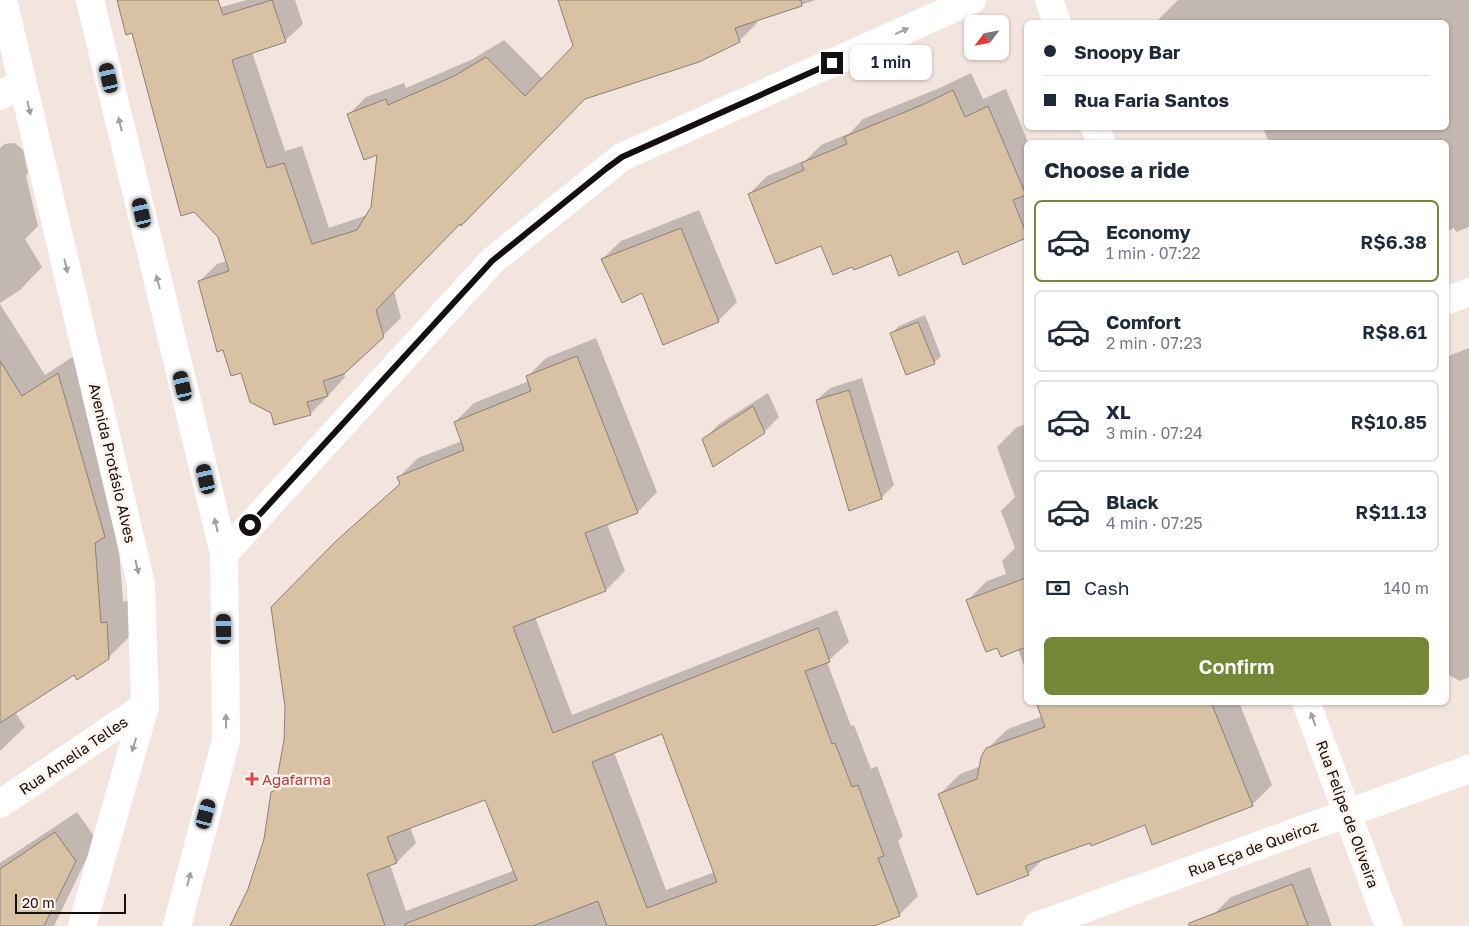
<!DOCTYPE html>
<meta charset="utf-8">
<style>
:root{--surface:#fff;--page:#f6f6f7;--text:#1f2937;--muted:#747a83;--line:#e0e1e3;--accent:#738737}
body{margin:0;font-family:"Golos Text",sans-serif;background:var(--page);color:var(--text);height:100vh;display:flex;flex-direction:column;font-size:19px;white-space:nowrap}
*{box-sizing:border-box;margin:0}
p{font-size:16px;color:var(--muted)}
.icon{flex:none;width:28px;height:28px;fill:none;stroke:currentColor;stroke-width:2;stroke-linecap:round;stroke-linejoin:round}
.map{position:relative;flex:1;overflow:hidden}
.panel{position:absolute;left:1024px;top:140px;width:425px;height:565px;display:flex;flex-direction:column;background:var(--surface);border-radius:8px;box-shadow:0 1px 4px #0004}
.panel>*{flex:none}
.banner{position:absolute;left:1024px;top:20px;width:425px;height:110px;border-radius:8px;box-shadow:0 1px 4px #0004;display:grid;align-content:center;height:110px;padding:0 20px;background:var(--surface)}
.needle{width:32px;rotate:238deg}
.buttons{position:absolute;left:964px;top:15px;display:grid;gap:10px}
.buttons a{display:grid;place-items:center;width:45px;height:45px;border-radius:8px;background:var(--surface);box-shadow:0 1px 4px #0004;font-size:25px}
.scale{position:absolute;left:15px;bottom:12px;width:111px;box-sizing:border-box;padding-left:5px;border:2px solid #15100e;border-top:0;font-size:14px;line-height:18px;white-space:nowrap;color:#15100e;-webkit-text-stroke:4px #fef3ed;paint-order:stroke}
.end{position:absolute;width:22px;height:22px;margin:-11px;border:6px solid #15100e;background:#fff;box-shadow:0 0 0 2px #fff}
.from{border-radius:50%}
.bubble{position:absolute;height:35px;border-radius:8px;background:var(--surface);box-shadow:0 1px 4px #0004;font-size:16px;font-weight:600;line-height:35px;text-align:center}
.car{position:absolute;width:15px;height:30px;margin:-15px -8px;border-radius:6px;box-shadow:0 0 4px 1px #0007;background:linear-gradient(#222 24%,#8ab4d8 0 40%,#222 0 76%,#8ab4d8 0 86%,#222 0)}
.banner b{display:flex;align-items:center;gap:18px;height:48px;font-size:19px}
.banner b+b{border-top:1px solid var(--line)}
.banner i{width:12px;height:12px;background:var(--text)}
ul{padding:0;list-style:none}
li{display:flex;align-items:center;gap:15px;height:82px;margin:0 10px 8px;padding:0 10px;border:2px solid var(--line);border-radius:8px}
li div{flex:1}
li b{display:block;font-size:19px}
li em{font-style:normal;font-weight:600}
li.current{border-color:var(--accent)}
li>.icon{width:45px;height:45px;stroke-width:1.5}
h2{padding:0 20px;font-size:22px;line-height:60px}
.pay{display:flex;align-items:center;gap:12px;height:55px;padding:0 20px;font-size:19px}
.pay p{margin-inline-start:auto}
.primary-button{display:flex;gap:10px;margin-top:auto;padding:10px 20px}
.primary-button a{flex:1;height:58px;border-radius:8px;background:var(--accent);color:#fff;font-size:20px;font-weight:600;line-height:58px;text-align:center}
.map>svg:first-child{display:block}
.shadow{fill:#0003;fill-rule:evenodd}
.building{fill:#d8c2a3;stroke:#898176;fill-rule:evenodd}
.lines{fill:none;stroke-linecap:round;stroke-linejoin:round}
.minor{stroke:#fff;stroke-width:28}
.tertiary{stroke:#fff;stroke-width:28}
.primary{stroke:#fff;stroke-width:28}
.oneway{fill:#a19f9f}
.route{stroke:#15100e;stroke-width:6}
.health-dot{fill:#e0444e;stroke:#fef3ed;stroke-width:2}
.labels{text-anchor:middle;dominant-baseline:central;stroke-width:5;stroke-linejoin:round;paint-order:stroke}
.street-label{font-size:15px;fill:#15100e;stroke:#fef3ed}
.health-label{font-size:15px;fill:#be3a42;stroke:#fef3ed;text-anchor:start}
</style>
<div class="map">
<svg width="1469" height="926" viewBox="0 0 1469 926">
<rect width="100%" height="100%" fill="#f3e5de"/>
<path class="shadow" d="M 118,0 L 204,0 L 207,11 L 247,0 L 295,0 L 303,24 L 285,41 L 252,52 L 285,151 L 302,146 L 329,228 L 367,215 L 372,207 L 379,154 L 348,115 L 366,97 L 404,83 L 406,88 L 473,59 L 504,40 L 543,79 L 574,47 L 559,0 L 816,0 L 756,20 L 757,23 L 739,41 L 585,98 L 394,291 L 401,318 L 344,373 L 345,377 L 328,396 L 311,413 L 275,423 L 272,413 L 242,372 L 200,281 L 217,264 L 227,261 L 219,236 L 133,31 Z
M 1178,0 L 1469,0 L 1469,227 L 1456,232 L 1454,228 L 1446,232 L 1446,142 L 1269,142 L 1263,128 L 1446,128 L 1446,22 L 1157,22 L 1157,21 Z
M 971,73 L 983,99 L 1006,89 L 1028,142 L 1026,142 L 1026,236 L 964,264 L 958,250 L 891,254 L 853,266 L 749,194 L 767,176 L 806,160 L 821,145 L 850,133 L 863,119 L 942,87 Z
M 15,143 L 23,150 L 28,173 L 26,176 L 38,226 L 25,239 L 42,267 L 20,290 L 0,303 L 0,148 L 5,144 Z
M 699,210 L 737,302 L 718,321 L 643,292 L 602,259 L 621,241 Z
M 0,304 L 45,375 L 80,352 L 117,523 L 123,602 L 129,600 L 131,635 L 108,658 L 74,673 L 15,712 L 25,727 L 0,751 Z
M 925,315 L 941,356 L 934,363 L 891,334 L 899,326 Z
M 596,338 L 657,492 L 638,512 L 607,524 L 625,571 L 606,590 L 535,617 L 572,715 L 837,610 L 849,642 L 827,662 L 851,726 L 854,725 L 871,769 L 877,766 L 903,836 L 898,841 L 918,896 L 899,915 L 870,926 L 232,926 L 250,889 L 265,840 L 272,793 L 277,787 L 357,522 L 401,483 L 399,477 L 418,458 L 462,441 L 455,422 L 474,403 L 529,381 L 527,377 L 546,358 ZM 663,733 L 715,872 L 666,890 L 614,752 ZM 486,798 L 515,870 L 406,911 L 390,865 L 397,862 L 416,843 L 410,827 Z
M 1469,348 L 1469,677 L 1460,681 L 1449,675 L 1446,676 L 1446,357 Z
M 862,378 L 894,485 L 881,498 L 817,400 L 830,388 Z
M 768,393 L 779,417 L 764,432 L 704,439 L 719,424 Z
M 1026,424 L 1026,672 L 1018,649 L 998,646 L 967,601 L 987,581 L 1006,574 L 1002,561 L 1015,548 L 1001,511 L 1015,497 L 997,447 L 1017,427 Z
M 1038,702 L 1239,702 L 1272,785 L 1252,805 L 1145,823 L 1044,858 L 1028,874 L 940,794 L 960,774 L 981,766 L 987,749 L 1008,729 L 1043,716 Z
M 77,812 L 96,839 L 54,926 L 0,926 L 0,863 Z
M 1310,867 L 1332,926 L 1217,926 L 1213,915 L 1231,897 Z"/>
<path class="building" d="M 117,0 L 218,0 L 223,15 L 272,0 L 286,42 L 232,60 L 267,168 L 284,163 L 312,244 L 357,230 L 371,207 L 377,155 L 364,160 L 347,114 L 386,99 L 388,105 L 454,76 L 486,57 L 525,96 L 573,46 L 558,0 L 801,0 L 802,6 L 735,28 L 740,42 L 699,62 L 585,99 L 461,226 L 460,224 L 376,310 L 384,337 L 344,374 L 323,381 L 328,396 L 307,402 L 311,415 L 274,425 L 271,413 L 250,402 L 241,373 L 231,376 L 223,350 L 217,352 L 198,281 L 229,271 L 218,237 L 194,212 L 181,216 L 132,33 L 126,35 Z
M 953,90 L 965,117 L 988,106 L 1026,195 L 1013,200 L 1026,233 L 1026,238 L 963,265 L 958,251 L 899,276 L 891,255 L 854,270 L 852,267 L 833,275 L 821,246 L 776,264 L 748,194 L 804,170 L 801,163 L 847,144 L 844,137 L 922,105 Z
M 681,228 L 719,322 L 663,345 L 642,293 L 622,303 L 601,259 Z
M 918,322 L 935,364 L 906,375 L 890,333 Z
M 577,356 L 638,513 L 585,533 L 606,591 L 513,627 L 553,733 L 818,628 L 830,662 L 805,671 L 832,744 L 835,743 L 852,787 L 858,785 L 884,856 L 878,858 L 900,916 L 874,926 L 607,926 L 598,901 L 533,926 L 405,926 L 405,924 L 517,880 L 485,800 L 387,837 L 397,863 L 367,874 L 385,926 L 230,926 L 248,889 L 264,839 L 271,792 L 275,790 L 284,740 L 285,707 L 271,607 L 336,541 L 400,484 L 397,477 L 464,450 L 454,422 L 531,391 L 526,376 ZM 662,734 L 717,882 L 647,908 L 592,762 Z
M 0,361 L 22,396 L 58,373 L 105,537 L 95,543 L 101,623 L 107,622 L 109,659 L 77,680 L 74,675 L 0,723 Z
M 849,390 L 882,499 L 849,511 L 816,400 Z
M 753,406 L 765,433 L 713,467 L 702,439 Z
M 1026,578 L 1026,647 L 1001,657 L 997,648 L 986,652 L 966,600 Z
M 1036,702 L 1211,702 L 1253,806 L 1152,845 L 1145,825 L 1091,846 L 1090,843 L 1025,866 L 1029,875 L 977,895 L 938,794 L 977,779 L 981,757 L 986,748 L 1045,727 Z
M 55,832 L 76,861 L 44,926 L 0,926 L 0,869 Z
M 1292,884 L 1308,926 L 1189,926 L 1189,923 Z"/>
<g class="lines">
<path class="minor" d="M 0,96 L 22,82
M 1446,301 L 1469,292
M 224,554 L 492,261 L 622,157 L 972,0"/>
<path class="tertiary" d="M 1049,0 L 1057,22
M 1095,128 L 1101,142
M 1306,702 L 1389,926
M 0,804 L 145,706
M 1037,926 L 1469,769"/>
<path class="primary" d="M 3,0 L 141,584 L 145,706 L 82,926
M 90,0 L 224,554 L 226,740 L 177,926"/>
</g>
<defs><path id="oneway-solid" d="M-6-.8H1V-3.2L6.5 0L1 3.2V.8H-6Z" transform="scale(1.25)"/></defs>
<g class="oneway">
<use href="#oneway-solid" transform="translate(902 31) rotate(-24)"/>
<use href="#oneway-solid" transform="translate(29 108) rotate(77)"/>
<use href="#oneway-solid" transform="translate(120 124) rotate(-104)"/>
<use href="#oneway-solid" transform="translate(66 266) rotate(77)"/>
<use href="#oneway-solid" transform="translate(158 282) rotate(-104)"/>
<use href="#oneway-solid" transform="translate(216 525) rotate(-103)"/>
<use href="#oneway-solid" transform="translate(137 567) rotate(77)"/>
<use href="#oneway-solid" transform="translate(1313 719) rotate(-110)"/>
<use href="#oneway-solid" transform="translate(226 721) rotate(-91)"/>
<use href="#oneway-solid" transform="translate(134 745) rotate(106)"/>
<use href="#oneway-solid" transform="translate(189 879) rotate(-75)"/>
</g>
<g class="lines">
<path class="route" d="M 250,525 L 492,261 L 607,168 L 622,157 L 832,63"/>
</g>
<path class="health-dot" d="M249.5 771.5h5v5h5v5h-5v5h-5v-5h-5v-5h5z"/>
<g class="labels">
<g class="street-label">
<text transform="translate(113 463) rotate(77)">Avenida Protásio Alves</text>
<text transform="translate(73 755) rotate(-34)">Rua Amelia Telles</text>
<text transform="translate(1348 814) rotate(70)">Rua Felipe de Oliveira</text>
<text transform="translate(1253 848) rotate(-20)">Rua Eça de Queiroz</text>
</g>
<g class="health-label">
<text x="262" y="779">Agafarma</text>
</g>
</g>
</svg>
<div class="buttons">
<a><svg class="needle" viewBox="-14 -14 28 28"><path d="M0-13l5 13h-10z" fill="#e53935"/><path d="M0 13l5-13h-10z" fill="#747a83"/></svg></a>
</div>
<div class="scale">20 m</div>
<i class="end from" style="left:250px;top:525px"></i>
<i class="end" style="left:832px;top:63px"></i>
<div class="bubble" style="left:850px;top:45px;width:82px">1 min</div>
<i class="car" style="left:109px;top:78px;rotate:347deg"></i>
<i class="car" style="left:142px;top:213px;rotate:347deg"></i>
<i class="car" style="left:183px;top:386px;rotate:347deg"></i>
<i class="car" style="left:206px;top:479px;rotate:347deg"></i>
<i class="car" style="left:224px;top:629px;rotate:359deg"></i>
<i class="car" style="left:206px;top:814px;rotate:15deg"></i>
<div class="banner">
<b><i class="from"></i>Snoopy Bar</b>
<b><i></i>Rua Faria Santos</b>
</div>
<section class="panel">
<h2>Choose a ride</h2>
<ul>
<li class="current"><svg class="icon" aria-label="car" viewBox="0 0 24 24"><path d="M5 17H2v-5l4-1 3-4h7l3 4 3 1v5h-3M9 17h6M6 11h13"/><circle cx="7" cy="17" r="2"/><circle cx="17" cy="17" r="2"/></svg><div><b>Economy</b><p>1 min · 07:22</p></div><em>R$6.38</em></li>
<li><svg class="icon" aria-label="car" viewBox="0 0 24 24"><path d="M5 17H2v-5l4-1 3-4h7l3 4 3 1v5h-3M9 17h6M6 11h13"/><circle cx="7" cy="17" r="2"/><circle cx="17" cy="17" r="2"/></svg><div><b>Comfort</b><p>2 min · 07:23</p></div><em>R$8.61</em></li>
<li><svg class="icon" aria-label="car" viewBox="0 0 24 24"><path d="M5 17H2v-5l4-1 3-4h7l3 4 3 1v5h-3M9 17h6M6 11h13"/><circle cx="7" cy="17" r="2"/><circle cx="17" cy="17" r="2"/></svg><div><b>XL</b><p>3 min · 07:24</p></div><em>R$10.85</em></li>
<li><svg class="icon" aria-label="car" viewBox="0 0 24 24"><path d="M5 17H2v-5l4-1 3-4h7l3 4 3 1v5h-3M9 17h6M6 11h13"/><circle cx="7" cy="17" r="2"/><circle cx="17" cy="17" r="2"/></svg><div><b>Black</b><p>4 min · 07:25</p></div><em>R$11.13</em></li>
</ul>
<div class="pay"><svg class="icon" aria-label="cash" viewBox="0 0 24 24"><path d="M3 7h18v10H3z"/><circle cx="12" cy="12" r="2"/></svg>Cash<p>140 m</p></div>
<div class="primary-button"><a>Confirm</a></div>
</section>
</div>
